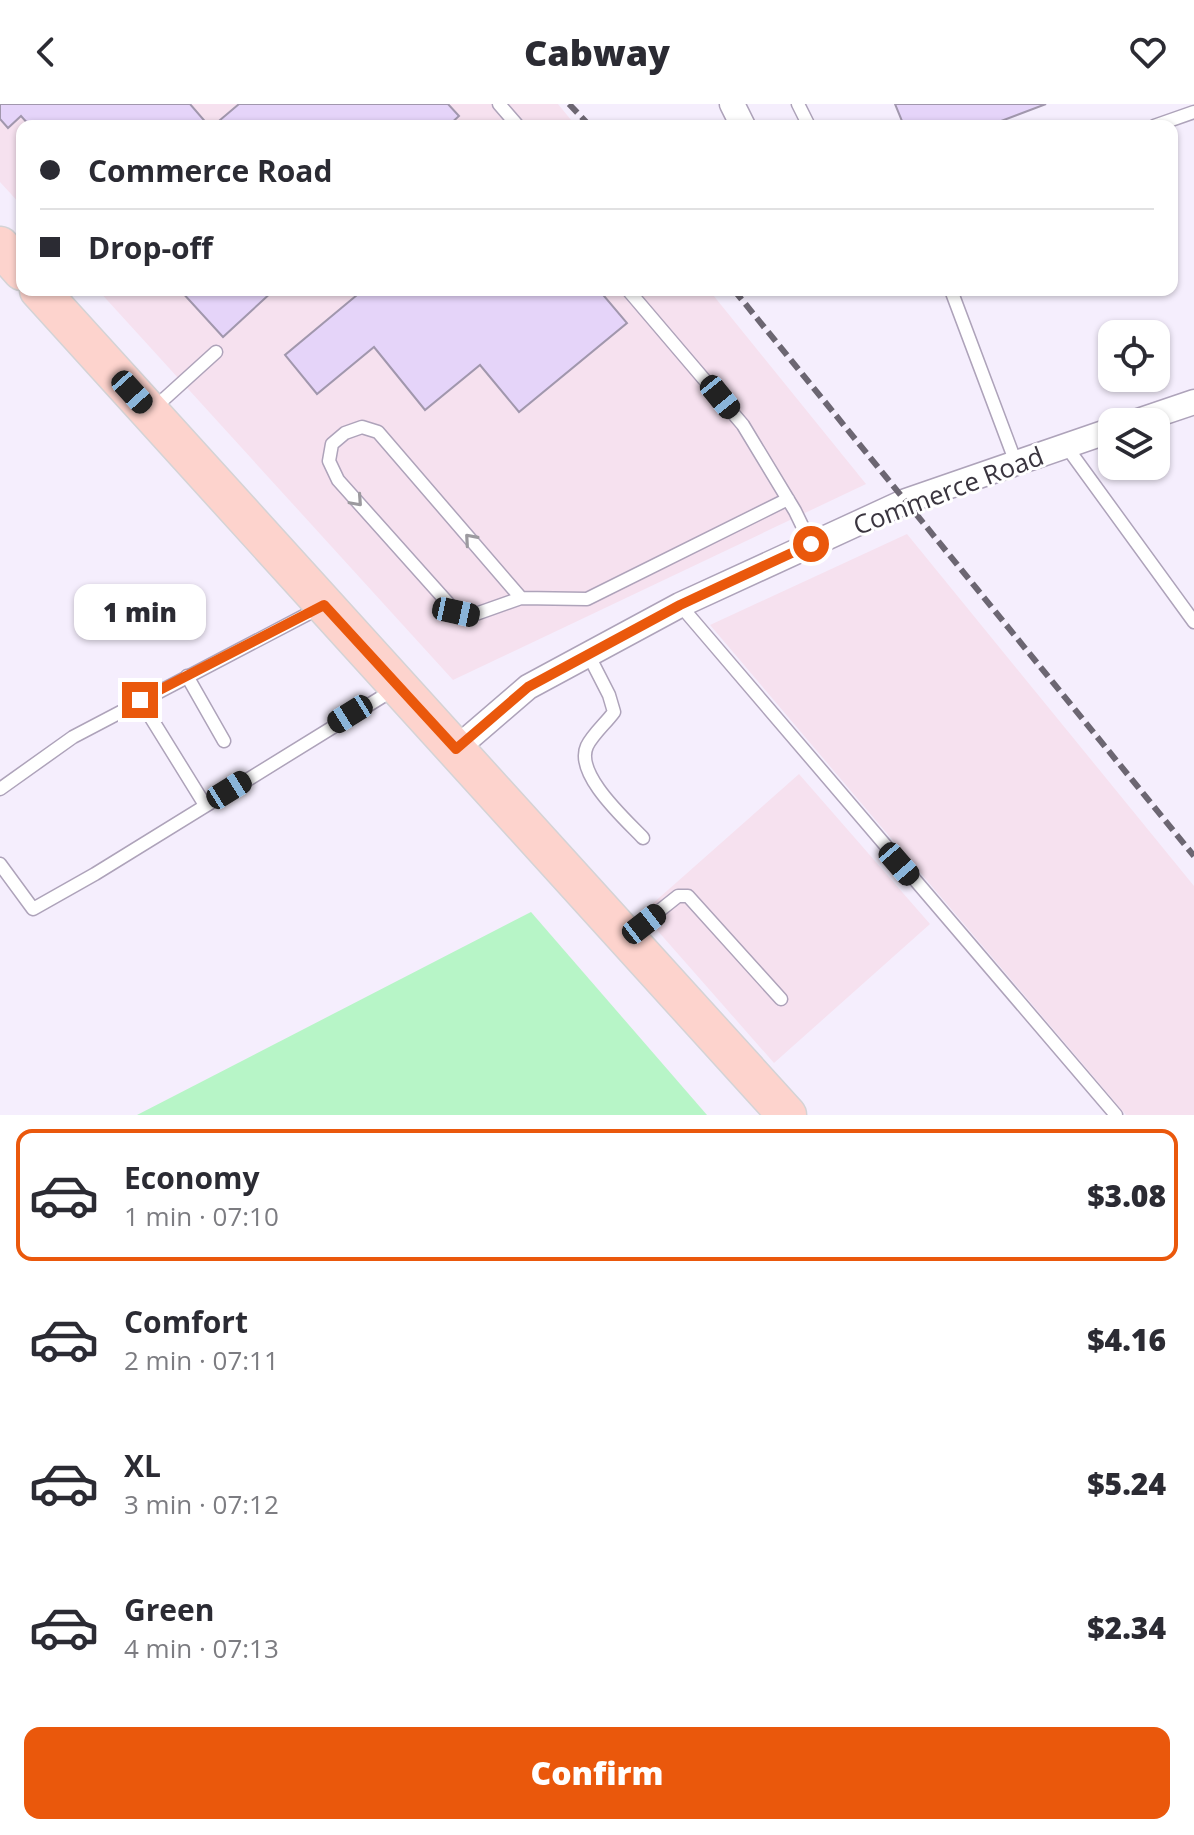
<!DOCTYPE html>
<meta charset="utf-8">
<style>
:root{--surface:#fff;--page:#f2f2f3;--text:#2b2b33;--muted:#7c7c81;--line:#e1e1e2;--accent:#ea580c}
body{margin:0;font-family:"Open Sans",sans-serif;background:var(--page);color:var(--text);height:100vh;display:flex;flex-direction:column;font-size:30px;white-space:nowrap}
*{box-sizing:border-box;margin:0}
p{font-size:26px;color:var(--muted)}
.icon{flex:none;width:44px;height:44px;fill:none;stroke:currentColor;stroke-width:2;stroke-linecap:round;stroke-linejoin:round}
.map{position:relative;height:1011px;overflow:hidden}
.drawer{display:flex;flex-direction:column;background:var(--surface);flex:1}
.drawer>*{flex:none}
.top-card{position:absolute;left:16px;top:16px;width:1162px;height:176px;border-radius:16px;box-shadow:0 2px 6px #0004;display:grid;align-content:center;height:176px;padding:0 24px;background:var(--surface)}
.tools{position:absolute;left:1098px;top:216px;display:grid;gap:16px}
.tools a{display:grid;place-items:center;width:72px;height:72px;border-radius:16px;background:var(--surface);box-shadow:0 2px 6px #0004;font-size:40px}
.end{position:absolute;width:36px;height:36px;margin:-18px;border:10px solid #ea580c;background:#fff;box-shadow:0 0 0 4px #fff}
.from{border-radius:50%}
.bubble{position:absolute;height:56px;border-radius:16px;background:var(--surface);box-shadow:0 2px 6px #0004;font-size:26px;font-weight:800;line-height:56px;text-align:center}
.car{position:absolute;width:24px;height:48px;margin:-24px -12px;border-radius:10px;box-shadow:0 0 6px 2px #0007;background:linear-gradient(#222 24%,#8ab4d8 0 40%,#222 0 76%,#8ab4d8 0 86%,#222 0)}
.top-card b{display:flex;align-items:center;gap:28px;height:76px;font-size:30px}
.top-card b+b{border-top:2px solid var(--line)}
.top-card i{width:20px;height:20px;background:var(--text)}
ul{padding:14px 0 0;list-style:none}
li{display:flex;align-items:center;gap:24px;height:132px;margin:0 16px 12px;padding:0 8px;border:4px solid transparent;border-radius:16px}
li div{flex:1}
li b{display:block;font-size:30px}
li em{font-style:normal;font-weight:800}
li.active{border-color:var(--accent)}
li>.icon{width:72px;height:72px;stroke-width:1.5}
.action{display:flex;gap:16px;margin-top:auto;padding:16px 24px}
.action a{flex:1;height:92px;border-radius:16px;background:var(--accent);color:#fff;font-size:32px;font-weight:800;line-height:92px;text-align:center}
header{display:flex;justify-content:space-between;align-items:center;height:104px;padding:0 24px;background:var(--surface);font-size:36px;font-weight:800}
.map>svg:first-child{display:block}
.industrial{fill:#f6e1ef}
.green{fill:#b7f5c7}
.building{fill:#e5d4f9;stroke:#a197ad;stroke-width:2}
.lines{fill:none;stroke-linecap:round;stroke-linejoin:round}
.lane-casing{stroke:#aea3ba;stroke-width:15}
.street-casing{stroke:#aea3ba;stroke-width:27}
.primary-casing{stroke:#d4d3d5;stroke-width:41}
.lane{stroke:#fff;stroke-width:12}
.street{stroke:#fff;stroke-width:24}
.primary{stroke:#fdd3cd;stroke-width:38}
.rail{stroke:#6c6672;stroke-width:6;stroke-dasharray:12 6;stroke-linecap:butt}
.oneway{stroke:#9c9a9f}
.route{stroke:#ea580c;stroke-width:10}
.labels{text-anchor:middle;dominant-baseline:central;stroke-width:6;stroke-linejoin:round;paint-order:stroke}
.street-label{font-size:26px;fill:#3a353f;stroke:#fff}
</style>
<header><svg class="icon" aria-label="back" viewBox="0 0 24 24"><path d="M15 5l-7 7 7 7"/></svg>Cabway<svg class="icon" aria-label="heart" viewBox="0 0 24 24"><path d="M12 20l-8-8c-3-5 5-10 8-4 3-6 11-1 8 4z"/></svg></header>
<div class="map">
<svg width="1194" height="1011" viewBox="0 0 1194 1011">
<rect width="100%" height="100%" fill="#f5eefd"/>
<path class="industrial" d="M 0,0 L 558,0 L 576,22 L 22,22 L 22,102 L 0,78 Z
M 98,186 L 709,186 L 866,380 L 453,576 Z
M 907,430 L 1194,782 L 1194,1011 L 1126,1011 L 710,521 Z
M 799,670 L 930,820 L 774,959 L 642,809 Z"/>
<path class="green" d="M 531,808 L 707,1011 L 137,1011 Z"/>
<path class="building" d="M 0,0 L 190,0 L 209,22 L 30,22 L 21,12 L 8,24 L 0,15 Z
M 239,0 L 448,0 L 459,12 L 448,22 L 213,22 Z
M 895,0 L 1046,0 L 988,22 L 904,22 Z
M 180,186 L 274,186 L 223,233 Z
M 363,186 L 599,186 L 627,219 L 519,308 L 480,261 L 425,306 L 374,243 L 317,290 L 285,251 Z"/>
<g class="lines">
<g class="lane-casing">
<path id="lane" d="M 499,0 L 518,22
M 798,0 L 809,22
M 1154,22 L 1194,8
M 628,186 L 743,321 L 795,407 L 811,440
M 951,186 L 1016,359
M 152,306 L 216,248
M 1066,342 L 1194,518
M 521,494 L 378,328 L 362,323 L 345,329 L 332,340 L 329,357 L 338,376 L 456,508 L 473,511 L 521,494 L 587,495 L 788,395
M 680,501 L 1116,1011
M 588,550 L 609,591 L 614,608 C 606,619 593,630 587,642 C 574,670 626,716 643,734
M 187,572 L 224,637
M 140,596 L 205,701
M 0,685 L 73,633 L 321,503
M 0,760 L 33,805 L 95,770 L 393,586
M 629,831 L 678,792 L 688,792 L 781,895"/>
</g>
<g class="street-casing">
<path id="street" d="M 732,0 L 743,22
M 1135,318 L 1194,298
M 456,645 L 528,583 L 680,501 L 906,397 L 1112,326"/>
</g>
<g class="primary-casing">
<path id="primary" d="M 0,142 L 22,167
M 39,186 L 787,1011"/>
</g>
<use href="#lane" class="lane"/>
<use href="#street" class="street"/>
<use href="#primary" class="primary"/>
<path class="rail" d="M 569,0 L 590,22
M 734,186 L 1194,752"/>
</g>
<defs><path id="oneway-chevron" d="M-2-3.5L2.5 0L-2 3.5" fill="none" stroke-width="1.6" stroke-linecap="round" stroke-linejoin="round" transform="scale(2)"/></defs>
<g class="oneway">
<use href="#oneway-chevron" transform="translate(357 397) rotate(48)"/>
<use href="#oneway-chevron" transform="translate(470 435) rotate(-131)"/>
</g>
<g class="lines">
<path class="route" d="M 140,596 L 324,501 L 456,645 L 528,583 L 680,501 L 811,440"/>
</g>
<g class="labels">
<g class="street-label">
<text transform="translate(948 386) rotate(-21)">Commerce Road</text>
</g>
</g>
</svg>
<div class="tools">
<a><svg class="icon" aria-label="locate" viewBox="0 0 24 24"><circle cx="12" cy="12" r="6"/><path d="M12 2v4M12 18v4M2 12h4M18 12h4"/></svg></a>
<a><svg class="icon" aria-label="layers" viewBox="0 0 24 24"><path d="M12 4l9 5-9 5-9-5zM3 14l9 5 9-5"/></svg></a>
</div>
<i class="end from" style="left:811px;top:440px"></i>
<i class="end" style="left:140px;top:596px"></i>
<div class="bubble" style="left:74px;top:480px;width:132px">1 min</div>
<i class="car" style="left:132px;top:288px;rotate:138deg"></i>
<i class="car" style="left:720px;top:293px;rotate:141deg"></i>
<i class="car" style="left:456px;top:508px;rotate:102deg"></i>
<i class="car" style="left:350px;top:610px;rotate:238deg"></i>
<i class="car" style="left:229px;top:686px;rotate:58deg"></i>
<i class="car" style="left:899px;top:760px;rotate:139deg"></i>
<i class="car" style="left:644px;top:820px;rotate:52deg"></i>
<div class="top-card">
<b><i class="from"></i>Commerce Road</b>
<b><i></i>Drop-off</b>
</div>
</div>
<section class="drawer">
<ul>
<li class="active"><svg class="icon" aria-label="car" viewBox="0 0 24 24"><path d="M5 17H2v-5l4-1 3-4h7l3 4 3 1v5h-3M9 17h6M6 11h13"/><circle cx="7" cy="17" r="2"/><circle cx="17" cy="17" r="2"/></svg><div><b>Economy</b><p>1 min · 07:10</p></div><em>$3.08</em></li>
<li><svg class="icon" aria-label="car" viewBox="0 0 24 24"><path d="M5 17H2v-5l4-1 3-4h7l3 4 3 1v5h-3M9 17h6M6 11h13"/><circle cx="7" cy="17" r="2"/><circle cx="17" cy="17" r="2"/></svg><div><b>Comfort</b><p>2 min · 07:11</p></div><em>$4.16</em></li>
<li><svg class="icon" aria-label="car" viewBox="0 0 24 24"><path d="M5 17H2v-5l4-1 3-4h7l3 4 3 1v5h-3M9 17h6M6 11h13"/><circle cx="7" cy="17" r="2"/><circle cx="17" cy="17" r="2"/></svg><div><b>XL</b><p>3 min · 07:12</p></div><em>$5.24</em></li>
<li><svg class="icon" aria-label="car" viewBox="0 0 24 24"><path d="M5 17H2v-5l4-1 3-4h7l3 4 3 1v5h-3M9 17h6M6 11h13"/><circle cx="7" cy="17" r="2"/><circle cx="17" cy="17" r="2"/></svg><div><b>Green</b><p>4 min · 07:13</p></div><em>$2.34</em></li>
</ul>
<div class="action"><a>Confirm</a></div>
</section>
